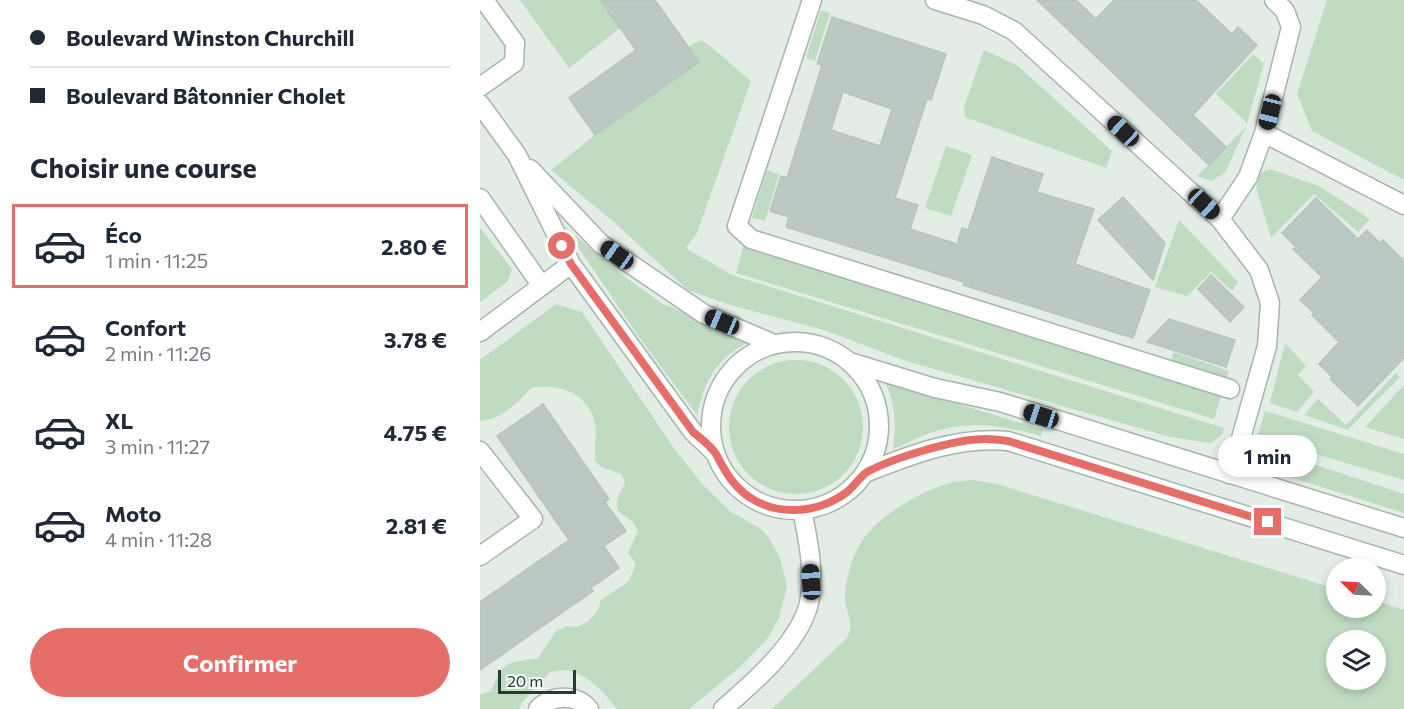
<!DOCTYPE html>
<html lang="fr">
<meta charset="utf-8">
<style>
:root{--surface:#fff;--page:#f2f2f3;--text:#1f2937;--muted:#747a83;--line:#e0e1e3;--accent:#e56e68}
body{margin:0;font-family:Commissioner,sans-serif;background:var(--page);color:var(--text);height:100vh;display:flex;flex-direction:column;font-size:22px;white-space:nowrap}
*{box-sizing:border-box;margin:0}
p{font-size:20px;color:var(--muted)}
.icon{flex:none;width:33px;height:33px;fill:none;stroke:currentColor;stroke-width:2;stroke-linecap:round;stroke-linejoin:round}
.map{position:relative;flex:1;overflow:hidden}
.drawer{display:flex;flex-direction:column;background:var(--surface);width:480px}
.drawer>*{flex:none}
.hud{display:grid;align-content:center;height:132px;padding:0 30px;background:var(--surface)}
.needle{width:39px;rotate:294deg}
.tools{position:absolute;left:846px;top:558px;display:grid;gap:12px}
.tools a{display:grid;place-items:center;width:60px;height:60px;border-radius:50%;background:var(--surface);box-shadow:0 3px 9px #0003;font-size:30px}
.scale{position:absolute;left:18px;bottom:15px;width:78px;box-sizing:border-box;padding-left:6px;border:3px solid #253c31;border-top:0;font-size:16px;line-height:21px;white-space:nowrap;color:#253c31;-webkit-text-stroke:4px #f4f9f5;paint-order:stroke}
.end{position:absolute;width:27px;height:27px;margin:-14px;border:8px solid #e56e68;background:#fff;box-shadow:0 0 0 3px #fff}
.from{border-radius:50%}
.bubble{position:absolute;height:42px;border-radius:21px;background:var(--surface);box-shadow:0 3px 9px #0003;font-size:20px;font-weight:700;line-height:42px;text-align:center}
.car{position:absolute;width:18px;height:36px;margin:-18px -9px;border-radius:8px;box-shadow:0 0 4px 2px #0007;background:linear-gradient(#222 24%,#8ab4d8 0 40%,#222 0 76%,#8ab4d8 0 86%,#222 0)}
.hud b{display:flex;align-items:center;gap:21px;height:57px;font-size:22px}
.hud b+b{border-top:2px solid var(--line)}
.hud i{width:15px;height:15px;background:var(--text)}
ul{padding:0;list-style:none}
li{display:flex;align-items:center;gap:18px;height:84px;margin:0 12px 9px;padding:0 18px;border:3px solid transparent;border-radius:0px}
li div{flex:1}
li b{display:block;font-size:22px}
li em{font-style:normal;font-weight:700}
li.active{border-color:var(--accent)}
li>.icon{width:54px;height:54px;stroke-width:1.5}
h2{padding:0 30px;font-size:27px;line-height:72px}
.cta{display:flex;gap:12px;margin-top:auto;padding:12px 30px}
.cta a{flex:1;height:69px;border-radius:36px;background:var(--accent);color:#fff;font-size:24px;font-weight:700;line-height:69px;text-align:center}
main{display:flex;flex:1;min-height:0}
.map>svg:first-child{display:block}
.green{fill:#bfdbc1;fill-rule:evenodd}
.building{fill:#bcc9c2;stroke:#b7c5bc;stroke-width:1.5;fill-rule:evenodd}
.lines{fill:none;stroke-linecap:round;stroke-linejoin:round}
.minor-casing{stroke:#a7b4ac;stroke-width:21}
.minor{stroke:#fff;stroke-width:18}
.route{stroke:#e56e68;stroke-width:8}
</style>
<main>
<section class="drawer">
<div class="hud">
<b><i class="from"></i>Boulevard Winston Churchill</b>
<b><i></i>Boulevard Bâtonnier Cholet</b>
</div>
<h2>Choisir une course</h2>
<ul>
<li class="active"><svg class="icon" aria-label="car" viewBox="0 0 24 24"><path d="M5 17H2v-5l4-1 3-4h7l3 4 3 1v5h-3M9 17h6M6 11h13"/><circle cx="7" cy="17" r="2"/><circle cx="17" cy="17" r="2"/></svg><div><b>Éco</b><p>1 min · 11:25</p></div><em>2.80 €</em></li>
<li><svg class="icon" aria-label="car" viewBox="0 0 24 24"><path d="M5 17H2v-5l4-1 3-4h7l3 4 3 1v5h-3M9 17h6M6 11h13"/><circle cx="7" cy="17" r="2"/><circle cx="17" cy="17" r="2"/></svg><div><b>Confort</b><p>2 min · 11:26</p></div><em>3.78 €</em></li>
<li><svg class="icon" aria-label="car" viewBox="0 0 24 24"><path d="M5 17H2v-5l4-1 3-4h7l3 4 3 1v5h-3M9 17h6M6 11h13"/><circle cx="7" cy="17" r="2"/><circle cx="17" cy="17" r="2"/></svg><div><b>XL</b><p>3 min · 11:27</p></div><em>4.75 €</em></li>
<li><svg class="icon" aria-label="car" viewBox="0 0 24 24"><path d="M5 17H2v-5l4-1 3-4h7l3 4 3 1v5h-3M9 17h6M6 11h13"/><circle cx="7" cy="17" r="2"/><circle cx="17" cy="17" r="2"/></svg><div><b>Moto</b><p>4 min · 11:28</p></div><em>2.81 €</em></li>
</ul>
<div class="cta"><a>Confirmer</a></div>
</section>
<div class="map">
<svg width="924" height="709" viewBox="0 0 924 709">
<rect width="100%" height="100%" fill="#e4ece6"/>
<path class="green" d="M 40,0 L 120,0 L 140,28 L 89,68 Z
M 847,0 L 924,0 L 924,180 L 832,131 L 817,94 Z
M 341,10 L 350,13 L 335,61 L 326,58 Z
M 221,40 C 240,52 253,67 271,81 L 217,233 L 206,248 L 252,275 L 744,428 L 742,435 L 731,443 L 690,437 L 423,360 L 347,331 L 250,305 L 208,290 L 135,223 L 71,170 L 115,135 L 218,62 L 208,47 Z
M 504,50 L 537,65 L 632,151 L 626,168 L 485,117 L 484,107 Z
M 773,54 L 784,64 L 767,123 L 736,94 Z
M 766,127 L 745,173 L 731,181 L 717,176 Z
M 466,146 L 492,155 L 471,216 L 445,208 Z
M 790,169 L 839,186 L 890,219 L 878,232 L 834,194 L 791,238 L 776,187 L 780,173 Z
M 287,170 L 299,174 L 285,221 L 272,218 Z
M 699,220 L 758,282 L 752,291 L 731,272 L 707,296 L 675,287 Z
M 83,225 L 142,275 L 183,304 L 271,340 C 236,360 226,377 217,415 L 157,334 Z
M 0,228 L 32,269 L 27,282 L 0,302 Z
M 264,244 L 743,391 L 734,419 L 256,273 Z
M 76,304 L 102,312 L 193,447 L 221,483 L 251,512 L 281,529 L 289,538 L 300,558 L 307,586 L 299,618 L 287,639 L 260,667 L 209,709 L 137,709 C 127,695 106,673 89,671 C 83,670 76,671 70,672 L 41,704 L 39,709 L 0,709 L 0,695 L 11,691 C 25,658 27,664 58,658 L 76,631 L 87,626 L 97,627 L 108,622 L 118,610 L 121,600 L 149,581 L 156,564 L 148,553 L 158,531 L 153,522 L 137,510 L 137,500 L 145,482 L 141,474 L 121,467 L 115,461 C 114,449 117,434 115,423 C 108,392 78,383 51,388 C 37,403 21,420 0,421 L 0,360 Z
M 805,343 L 826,366 L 818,375 L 834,392 L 817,412 L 790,403 Z
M 694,352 L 749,371 L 744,385 L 689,366 Z
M249 427a67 67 0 1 1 134 0a67 67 0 1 1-134 0Z
M 916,373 L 920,377 L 868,430 L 824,415 L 838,399 L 866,425 Z
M 404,381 L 563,430 L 561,436 C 525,426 490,420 453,432 C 439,436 426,444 413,449 C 416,425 416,403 404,381 Z
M 924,385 L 924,439 L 885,427 Z
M 785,411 L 924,454 L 924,480 L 777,437 Z
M 776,445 L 924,494 L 924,513 L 791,471 L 777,461 Z
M 492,480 L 517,484 L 856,589 L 856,608 L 896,608 L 896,601 L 924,610 L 924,709 L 292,709 L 367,638 C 376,619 363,611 365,593 C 367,576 372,556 382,541 C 399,515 440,492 469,483 C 476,481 485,481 492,480 ZM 856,640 L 896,640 L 896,680 L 856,680 Z"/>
<path class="building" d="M 120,0 L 175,0 L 219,62 L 115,135 L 89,98 L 156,50 Z
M 557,0 L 596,0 L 616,19 L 634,0 L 716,0 L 752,34 L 758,27 L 777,45 L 713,115 L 746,147 L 729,165 Z
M 352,17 L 466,54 L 451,100 L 447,99 L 415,198 L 438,205 L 430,229 L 477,244 L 482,228 L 488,230 L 512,157 L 563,174 L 557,192 L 614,209 L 595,264 L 670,290 L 653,338 L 483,285 L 484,282 L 306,227 L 309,217 L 290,211 L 301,176 L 307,178 L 342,65 L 337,64 ZM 363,92 L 412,109 L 400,146 L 351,130 Z
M 643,197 L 685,243 L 673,280 L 618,220 Z
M 836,198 L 878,239 L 887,230 L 900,243 L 903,240 L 924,261 L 924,358 L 878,406 L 850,379 L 852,377 L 839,364 L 859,342 L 832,315 L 834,313 L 820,300 L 842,277 L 813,249 L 816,247 L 802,233 Z
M 731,275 L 764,307 L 750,322 L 718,289 Z
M 689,319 L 755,340 L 746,367 L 667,342 Z
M 63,404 L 129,499 L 125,502 L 146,531 L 124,546 L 139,568 L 111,588 L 113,591 L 0,670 L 0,602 L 89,540 L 17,436 Z"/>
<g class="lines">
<g class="minor-casing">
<path id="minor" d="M 332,0 L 257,226 L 271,239 L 750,389
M 455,0 L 503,15 L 534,31 L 740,219 L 779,270 L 790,303 L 787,346 L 758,449 L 749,474
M 0,87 L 34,63 L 35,43 L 4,0
M 0,104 L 37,155 L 91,264 L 213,432 L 235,453
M 784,133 L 924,205
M 50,169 L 121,244 L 224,314 L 294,344
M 0,198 L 62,286
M 740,219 L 768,177 L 784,133 L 811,27 L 805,11 L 794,0
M 0,332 L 91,264
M231 426a84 84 0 1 1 168 0a84 84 0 1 1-168 0Z
M 370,362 L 455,388 L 520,402 L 924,528
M 0,451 L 53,519 L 0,556
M 385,473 C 430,455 478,436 528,441 L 924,565
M 58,709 C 71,695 96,693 109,709
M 243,709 C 273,683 316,646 328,607 C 336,576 328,540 322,510"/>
</g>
<use href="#minor" class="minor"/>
</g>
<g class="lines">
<path class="route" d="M 82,246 L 91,264 L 213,432 C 220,438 231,446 236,454 C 245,471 252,485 269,497 C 299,517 339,513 367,492 C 374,486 380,477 387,472 C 413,458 475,439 505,439 C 513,439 521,440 528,441 L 788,522"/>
</g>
</svg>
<div class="tools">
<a><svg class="needle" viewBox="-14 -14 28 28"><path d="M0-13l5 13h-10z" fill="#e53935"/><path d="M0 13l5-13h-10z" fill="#747a83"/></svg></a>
<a><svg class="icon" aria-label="layers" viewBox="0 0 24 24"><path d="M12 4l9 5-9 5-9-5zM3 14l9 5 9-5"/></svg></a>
</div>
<div class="scale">20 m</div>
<i class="end from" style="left:82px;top:246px"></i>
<i class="end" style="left:788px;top:522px"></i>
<div class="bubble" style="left:738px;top:435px;width:99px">1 min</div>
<i class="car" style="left:790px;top:112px;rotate:194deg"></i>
<i class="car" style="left:643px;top:131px;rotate:313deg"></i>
<i class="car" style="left:724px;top:204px;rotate:133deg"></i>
<i class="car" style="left:137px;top:255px;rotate:305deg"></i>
<i class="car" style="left:242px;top:322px;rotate:293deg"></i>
<i class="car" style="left:561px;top:416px;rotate:288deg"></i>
<i class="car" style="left:331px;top:582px;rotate:357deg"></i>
</div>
</main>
